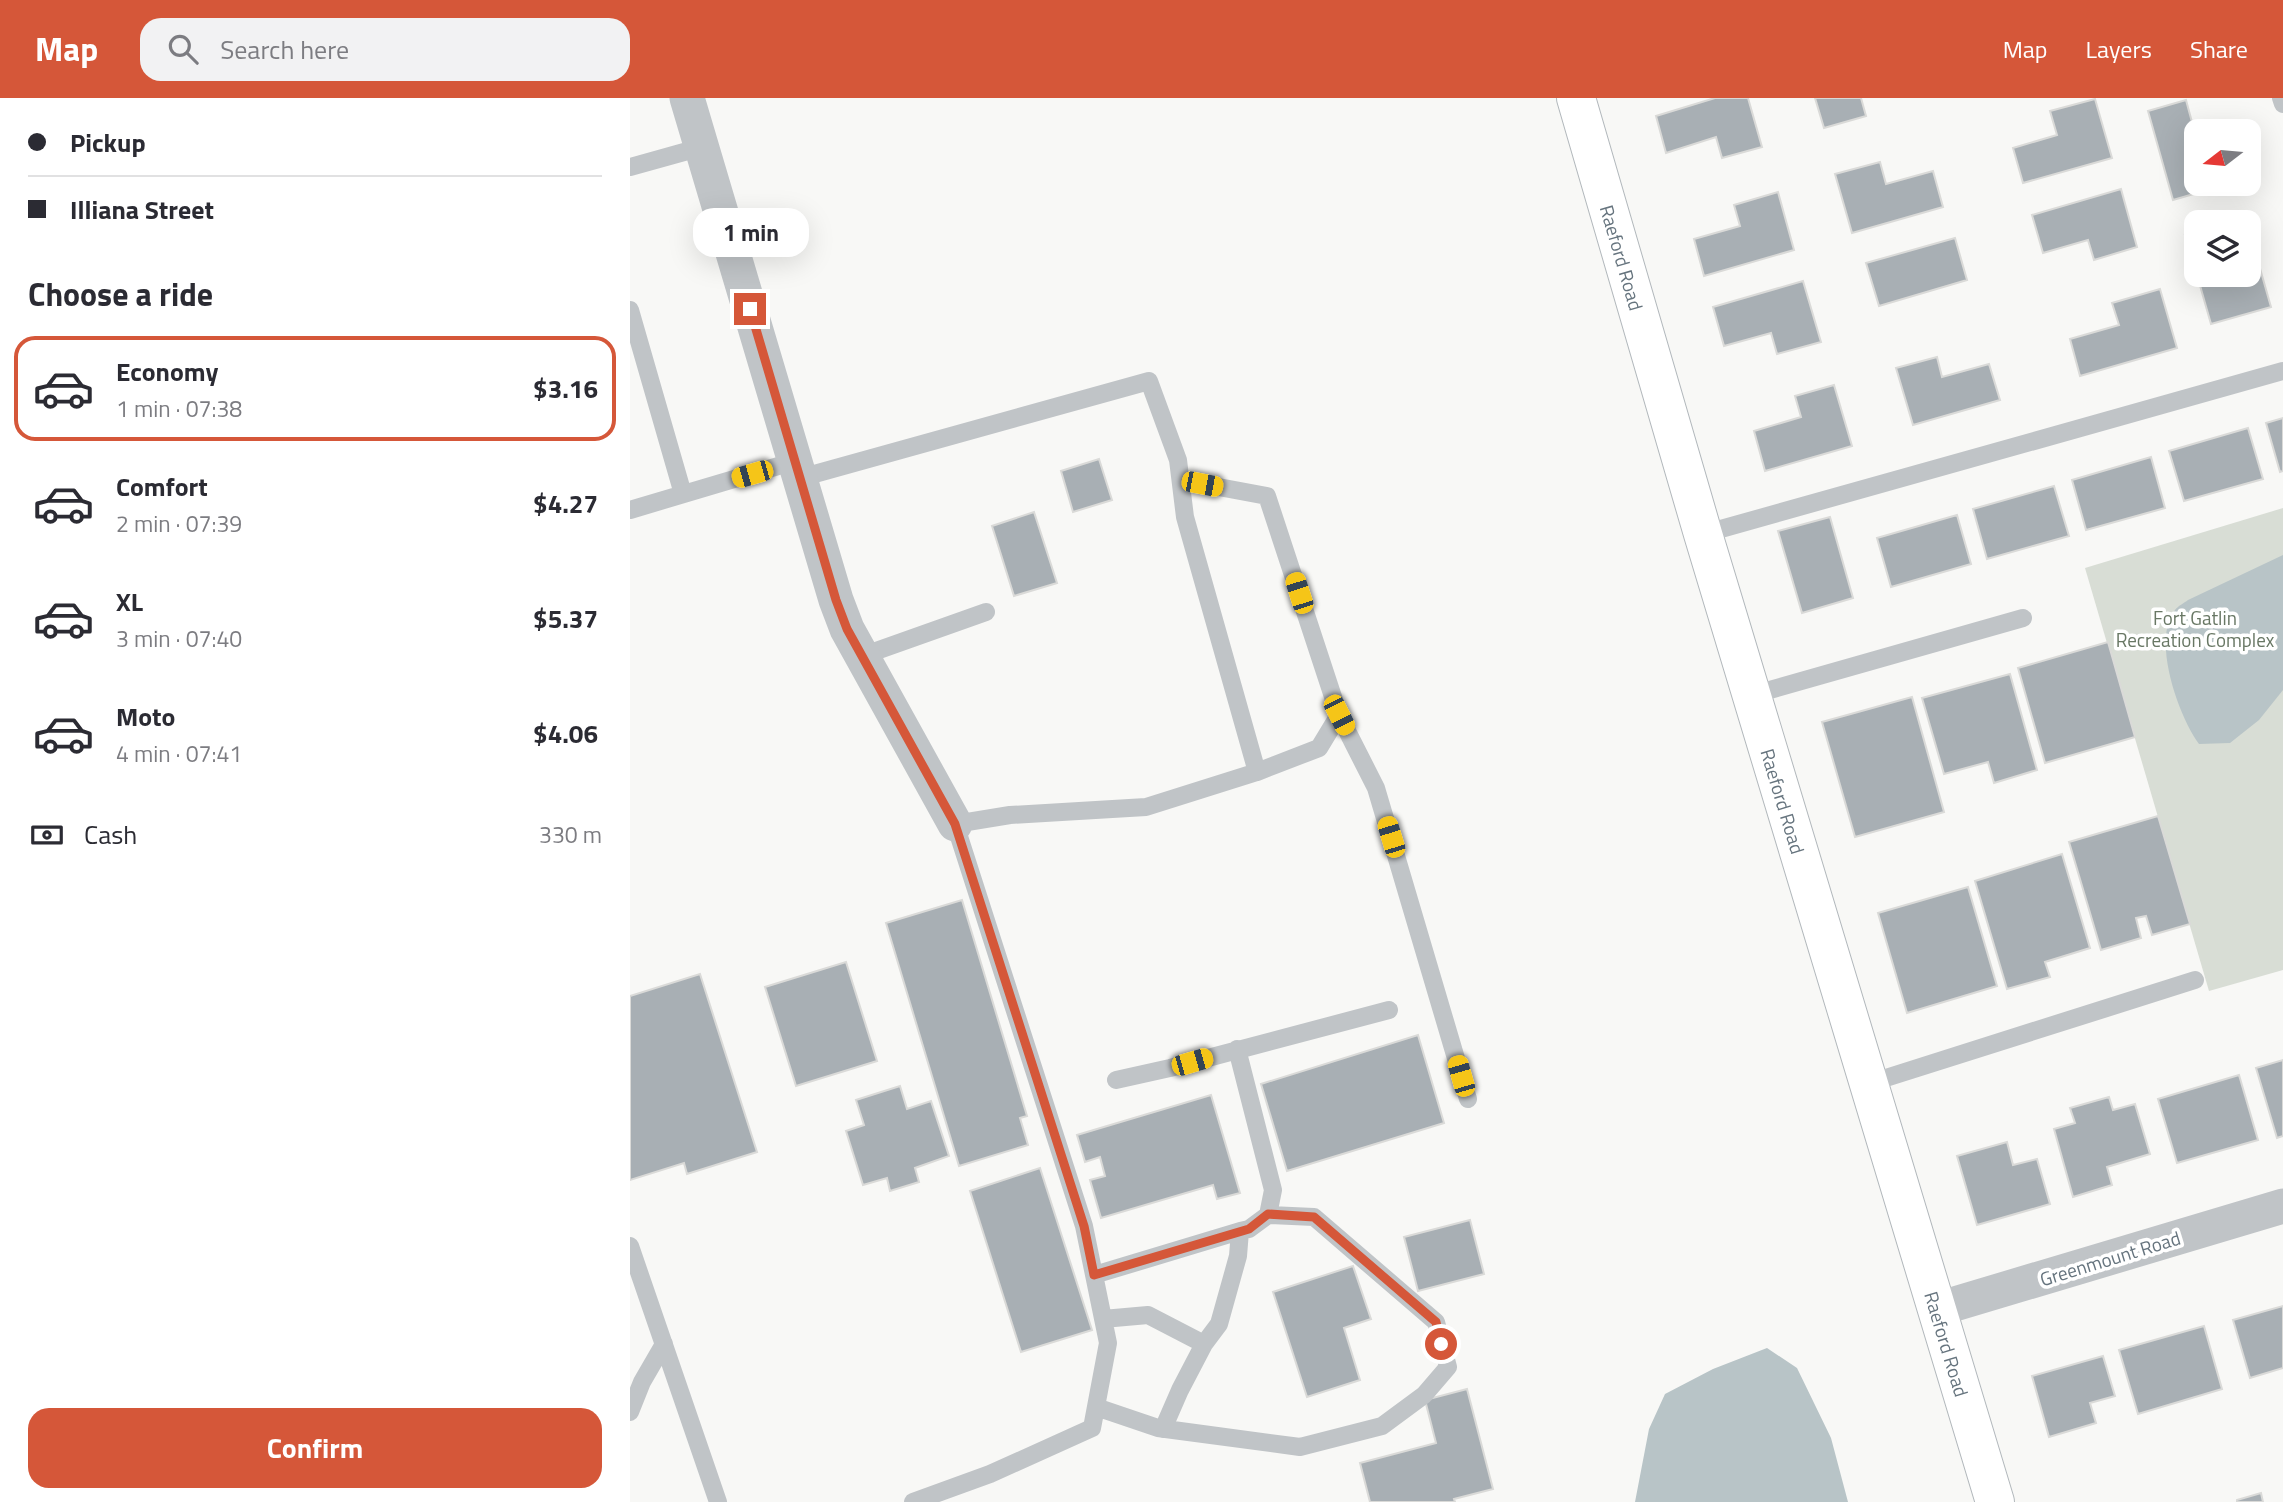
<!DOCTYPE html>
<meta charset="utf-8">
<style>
:root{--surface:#fff;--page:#f2f2f3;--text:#2b2b33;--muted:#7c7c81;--line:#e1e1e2;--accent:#d55739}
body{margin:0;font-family:"Titillium Web",sans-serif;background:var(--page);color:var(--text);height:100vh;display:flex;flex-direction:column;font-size:26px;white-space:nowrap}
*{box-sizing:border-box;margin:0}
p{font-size:23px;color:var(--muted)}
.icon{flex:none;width:38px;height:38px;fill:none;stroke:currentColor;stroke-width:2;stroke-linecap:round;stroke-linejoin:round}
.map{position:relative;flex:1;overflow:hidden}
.side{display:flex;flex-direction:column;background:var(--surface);width:630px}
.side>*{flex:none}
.banner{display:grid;align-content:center;height:154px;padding:0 28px;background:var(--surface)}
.needle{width:46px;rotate:254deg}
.buttons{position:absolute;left:1554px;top:21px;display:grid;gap:14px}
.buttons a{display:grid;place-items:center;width:77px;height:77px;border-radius:14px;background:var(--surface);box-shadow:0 7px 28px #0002;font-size:35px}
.end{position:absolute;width:32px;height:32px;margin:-16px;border:9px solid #d55739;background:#fff;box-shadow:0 0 0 4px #fff}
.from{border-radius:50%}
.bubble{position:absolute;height:49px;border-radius:21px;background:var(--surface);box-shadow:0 7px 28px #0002;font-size:23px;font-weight:700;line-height:49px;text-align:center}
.car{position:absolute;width:21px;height:42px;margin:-21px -10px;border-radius:9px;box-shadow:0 0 5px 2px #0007;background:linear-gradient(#f5c518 24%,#345 0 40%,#f5c518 0 76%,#345 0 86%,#f5c518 0)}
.banner b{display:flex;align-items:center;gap:24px;height:66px;font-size:26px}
.banner b+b{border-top:2px solid var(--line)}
.banner i{width:18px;height:18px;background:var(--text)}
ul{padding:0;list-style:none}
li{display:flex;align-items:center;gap:21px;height:105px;margin:0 14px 10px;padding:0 14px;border:4px solid transparent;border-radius:21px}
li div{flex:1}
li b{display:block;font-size:26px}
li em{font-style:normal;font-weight:700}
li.current{border-color:var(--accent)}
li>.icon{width:63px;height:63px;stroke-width:1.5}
h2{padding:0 28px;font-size:32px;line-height:84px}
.pay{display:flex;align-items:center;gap:18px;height:77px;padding:0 28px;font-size:26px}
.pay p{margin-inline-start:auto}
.button{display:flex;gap:14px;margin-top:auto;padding:14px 28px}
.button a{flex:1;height:80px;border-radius:21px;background:var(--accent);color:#fff;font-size:28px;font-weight:700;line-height:80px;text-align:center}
header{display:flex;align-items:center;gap:42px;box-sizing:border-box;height:98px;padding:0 35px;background:var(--accent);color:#fff}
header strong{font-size:33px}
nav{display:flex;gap:38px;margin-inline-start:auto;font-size:24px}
.search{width:490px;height:63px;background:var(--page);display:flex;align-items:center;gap:18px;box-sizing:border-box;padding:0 24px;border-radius:21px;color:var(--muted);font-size:26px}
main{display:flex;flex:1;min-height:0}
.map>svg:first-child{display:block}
.green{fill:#d8ddd5}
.water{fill:#b8c4c7}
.building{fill:#a8afb4;stroke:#dadad8;stroke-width:2}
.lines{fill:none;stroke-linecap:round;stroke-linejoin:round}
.secondary-casing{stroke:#b2b8bc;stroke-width:40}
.lane{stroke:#c0c4c7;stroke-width:18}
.street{stroke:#c0c4c7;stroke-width:35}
.secondary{stroke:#fff;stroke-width:38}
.route{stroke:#d55739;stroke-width:9}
.labels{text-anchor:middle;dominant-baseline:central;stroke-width:7;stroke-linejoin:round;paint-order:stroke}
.street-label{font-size:19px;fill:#66747e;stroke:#fff}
.park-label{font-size:19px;fill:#687764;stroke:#fff}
</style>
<header>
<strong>Map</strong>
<div class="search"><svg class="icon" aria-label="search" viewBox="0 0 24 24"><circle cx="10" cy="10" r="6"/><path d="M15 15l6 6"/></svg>Search here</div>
<nav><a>Map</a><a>Layers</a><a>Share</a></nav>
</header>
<main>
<section class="side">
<div class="banner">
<b><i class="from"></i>Pickup</b>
<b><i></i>Illiana Street</b>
</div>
<h2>Choose a ride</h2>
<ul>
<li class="current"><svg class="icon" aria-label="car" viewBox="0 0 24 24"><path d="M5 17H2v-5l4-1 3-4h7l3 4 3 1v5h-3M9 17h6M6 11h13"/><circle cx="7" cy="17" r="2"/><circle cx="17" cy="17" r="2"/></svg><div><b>Economy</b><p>1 min · 07:38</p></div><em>$3.16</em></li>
<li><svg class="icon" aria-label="car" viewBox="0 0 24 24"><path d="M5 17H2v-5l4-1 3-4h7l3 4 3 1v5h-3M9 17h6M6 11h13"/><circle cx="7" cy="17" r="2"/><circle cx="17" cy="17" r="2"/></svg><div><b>Comfort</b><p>2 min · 07:39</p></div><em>$4.27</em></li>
<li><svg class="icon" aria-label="car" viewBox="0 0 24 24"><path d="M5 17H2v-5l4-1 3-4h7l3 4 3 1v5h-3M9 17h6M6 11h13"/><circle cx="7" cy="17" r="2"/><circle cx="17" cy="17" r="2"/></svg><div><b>XL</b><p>3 min · 07:40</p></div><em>$5.37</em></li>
<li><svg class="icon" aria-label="car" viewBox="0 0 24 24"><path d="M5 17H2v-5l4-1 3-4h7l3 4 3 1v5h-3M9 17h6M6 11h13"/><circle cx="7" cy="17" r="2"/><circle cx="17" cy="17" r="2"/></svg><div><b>Moto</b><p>4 min · 07:41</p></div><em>$4.06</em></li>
</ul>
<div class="pay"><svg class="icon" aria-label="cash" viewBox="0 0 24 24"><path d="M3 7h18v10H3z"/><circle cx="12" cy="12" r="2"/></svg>Cash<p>330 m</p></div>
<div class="button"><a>Confirm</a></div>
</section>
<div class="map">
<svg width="1653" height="1404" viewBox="0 0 1653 1404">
<rect width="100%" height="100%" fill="#f8f8f6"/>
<path class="green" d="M 1653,410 L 1653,872 L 1579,893 L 1455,470 Z"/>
<path class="water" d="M 1653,457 L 1653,592 L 1629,622 L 1600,645 L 1569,646 C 1549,619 1521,542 1545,512 C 1548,508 1554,505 1558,502 Z
M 1137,1250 L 1167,1270 L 1201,1340 L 1218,1404 L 1005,1404 L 1019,1331 L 1035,1296 L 1083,1271 Z"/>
<path class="building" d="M 1085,0 L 1118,0 L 1132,49 L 1092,60 L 1086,39 L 1036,55 L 1026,18 Z
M 1185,0 L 1231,0 L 1236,18 L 1194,30 Z
M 1465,1 L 1482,60 L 1393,85 L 1383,50 L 1427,37 L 1420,13 Z
M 1556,2 L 1566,39 L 1566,86 L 1598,86 L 1543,102 L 1518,13 Z
M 1250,64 L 1256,86 L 1303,73 L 1313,109 L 1222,135 L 1205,76 Z
M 1491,91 L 1507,149 L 1464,162 L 1458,142 L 1413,155 L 1402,117 Z
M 1148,94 L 1164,152 L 1074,178 L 1064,141 L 1110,128 L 1104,107 Z
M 1566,134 L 1566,175 L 1555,137 Z
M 1325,140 L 1337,182 L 1249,208 L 1236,165 Z
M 1629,167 L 1641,209 L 1581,226 L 1567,177 L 1619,177 L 1619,170 Z
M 1173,183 L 1191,244 L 1147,256 L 1141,235 L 1094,248 L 1083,209 Z
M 1530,191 L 1547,250 L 1450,278 L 1440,241 L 1489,227 L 1482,205 Z
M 1307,259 L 1312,279 L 1359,266 L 1370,302 L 1283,327 L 1266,270 Z
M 1204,287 L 1222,348 L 1135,373 L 1124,333 L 1171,319 L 1165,298 Z
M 1653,320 L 1653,373 L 1650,374 L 1636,325 Z
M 1618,330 L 1633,381 L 1554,403 L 1539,353 Z
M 1521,359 L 1535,410 L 1456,432 L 1442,382 Z
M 469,361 L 482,402 L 443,414 L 431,373 Z
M 1424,388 L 1439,438 L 1357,461 L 1343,411 Z
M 404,414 L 427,485 L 384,498 L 362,428 Z
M 1327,417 L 1341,466 L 1261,489 L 1247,440 Z
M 1200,419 L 1223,500 L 1172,515 L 1148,433 Z
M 1478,544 L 1505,639 L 1415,665 L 1388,570 Z
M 1380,576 L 1407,672 L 1364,685 L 1358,664 L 1314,676 L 1292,600 Z
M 1282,599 L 1314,714 L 1225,739 L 1192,624 Z
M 1528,718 L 1560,826 L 1522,837 L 1516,818 L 1506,820 L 1511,840 L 1471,852 L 1439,744 Z
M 1432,756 L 1460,850 L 1415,864 L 1420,879 L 1377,891 L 1345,783 Z
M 1338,789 L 1367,888 L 1277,915 L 1248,815 Z
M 332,802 L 397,1018 L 390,1020 L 398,1047 L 329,1068 L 256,825 Z
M 216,864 L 247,963 L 166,988 L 135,889 Z
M 70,876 L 127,1054 L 57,1076 L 54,1065 L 0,1082 L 0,898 Z
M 788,937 L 814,1025 L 657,1073 L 631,986 Z
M 1653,962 L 1653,1038 L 1647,1040 L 1626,970 Z
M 1609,977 L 1628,1042 L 1547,1065 L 1528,1001 Z
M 270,988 L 277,1011 L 301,1003 L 319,1058 L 285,1070 L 289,1084 L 260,1093 L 257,1080 L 233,1087 L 216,1033 L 234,1027 L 226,1002 Z
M 581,997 L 610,1095 L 587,1101 L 583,1087 L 471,1120 L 460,1082 L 475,1078 L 470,1059 L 455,1064 L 447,1037 Z
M 1479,999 L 1483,1012 L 1505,1006 L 1520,1056 L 1477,1069 L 1482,1087 L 1443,1099 L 1424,1031 L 1445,1025 L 1440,1010 Z
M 1377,1044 L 1383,1067 L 1407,1061 L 1420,1106 L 1347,1127 L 1327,1058 Z
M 410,1070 L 462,1232 L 391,1254 L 340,1093 Z
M 840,1122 L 854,1176 L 788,1193 L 774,1139 Z
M 723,1168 L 741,1221 L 714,1230 L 730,1282 L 677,1299 L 643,1194 Z
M 1653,1208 L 1653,1270 L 1620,1280 L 1603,1222 Z
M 1574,1228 L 1592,1291 L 1508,1316 L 1489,1252 Z
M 1473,1258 L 1485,1298 L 1460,1305 L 1466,1325 L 1419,1339 L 1402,1278 Z
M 837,1291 L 863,1391 L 824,1401 L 825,1404 L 740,1404 L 730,1365 L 806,1345 L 795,1302 Z
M 1631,1395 L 1633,1404 L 1607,1404 L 1607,1402 Z"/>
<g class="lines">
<g class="secondary-casing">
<g id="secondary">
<path id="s1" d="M 946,0 L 1073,436 L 1365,1404"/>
</g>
</g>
<path class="lane" d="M 1651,0 L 1653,6
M 0,69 L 72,49
M 0,212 L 53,396
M 170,380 L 519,283 L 548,362 L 555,419 L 627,674 L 516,709 L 380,717 L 325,726 L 454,1128 L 478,1245 L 462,1330 L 360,1376 L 283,1404
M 551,382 L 637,398 L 709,617 L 689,650 L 627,674
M 0,412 L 165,363
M 1073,436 L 1653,273
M 232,558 L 356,514
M 1122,597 L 1393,520
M 709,617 L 746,690 L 838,1001
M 486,982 L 540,970 L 759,912
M 1240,985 L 1565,882
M 0,1148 L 88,1404
M 464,1177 L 610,1133
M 473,1221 L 518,1217 L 574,1246 L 589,1226 L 608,1158 L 610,1133 L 619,1131 L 638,1117 L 643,1092 L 607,951
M 466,1309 L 528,1330 L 670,1349 L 752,1328 L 794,1297 L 818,1269 L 806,1224 L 684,1119 L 638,1117
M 0,1314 L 12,1284 L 34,1246
M 533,1331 L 550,1292 L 574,1246"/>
<path class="street" d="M 57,0 L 206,502 L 217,531 L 325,726
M 1308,1211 L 1653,1108"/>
<use href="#secondary" class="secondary"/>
</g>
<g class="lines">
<path class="route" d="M 120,211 L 206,502 L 217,531 L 325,726 L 454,1128 L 464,1177 L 619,1131 L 638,1116 L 684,1119 L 806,1224 L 811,1246"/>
</g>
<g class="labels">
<g class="street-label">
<text stroke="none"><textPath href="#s1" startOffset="166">Raeford Road</textPath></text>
<text stroke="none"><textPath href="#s1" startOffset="733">Raeford Road</textPath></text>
<text transform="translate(1480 1160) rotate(-17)">Greenmount Road</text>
<text stroke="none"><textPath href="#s1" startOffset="1300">Raeford Road</textPath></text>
</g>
<g class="park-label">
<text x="1565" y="519">Fort Gatlin<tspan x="1565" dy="22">Recreation Complex</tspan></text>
</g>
</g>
</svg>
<div class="buttons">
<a><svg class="needle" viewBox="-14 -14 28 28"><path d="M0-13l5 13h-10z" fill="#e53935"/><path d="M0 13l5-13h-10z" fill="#7c7c81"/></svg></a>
<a><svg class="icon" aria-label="layers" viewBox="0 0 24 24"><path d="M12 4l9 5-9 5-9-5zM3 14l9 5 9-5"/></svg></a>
</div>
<i class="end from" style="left:811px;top:1246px"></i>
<i class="end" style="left:120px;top:211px"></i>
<div class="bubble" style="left:63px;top:110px;width:116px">1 min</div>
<i class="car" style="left:122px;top:376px;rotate:254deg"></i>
<i class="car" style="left:572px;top:386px;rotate:101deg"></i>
<i class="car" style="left:669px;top:495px;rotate:342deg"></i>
<i class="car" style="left:709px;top:617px;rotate:153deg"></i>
<i class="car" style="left:761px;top:739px;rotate:343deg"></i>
<i class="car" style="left:562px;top:964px;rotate:74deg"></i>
<i class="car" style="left:831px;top:978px;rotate:344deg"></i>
</div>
</main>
